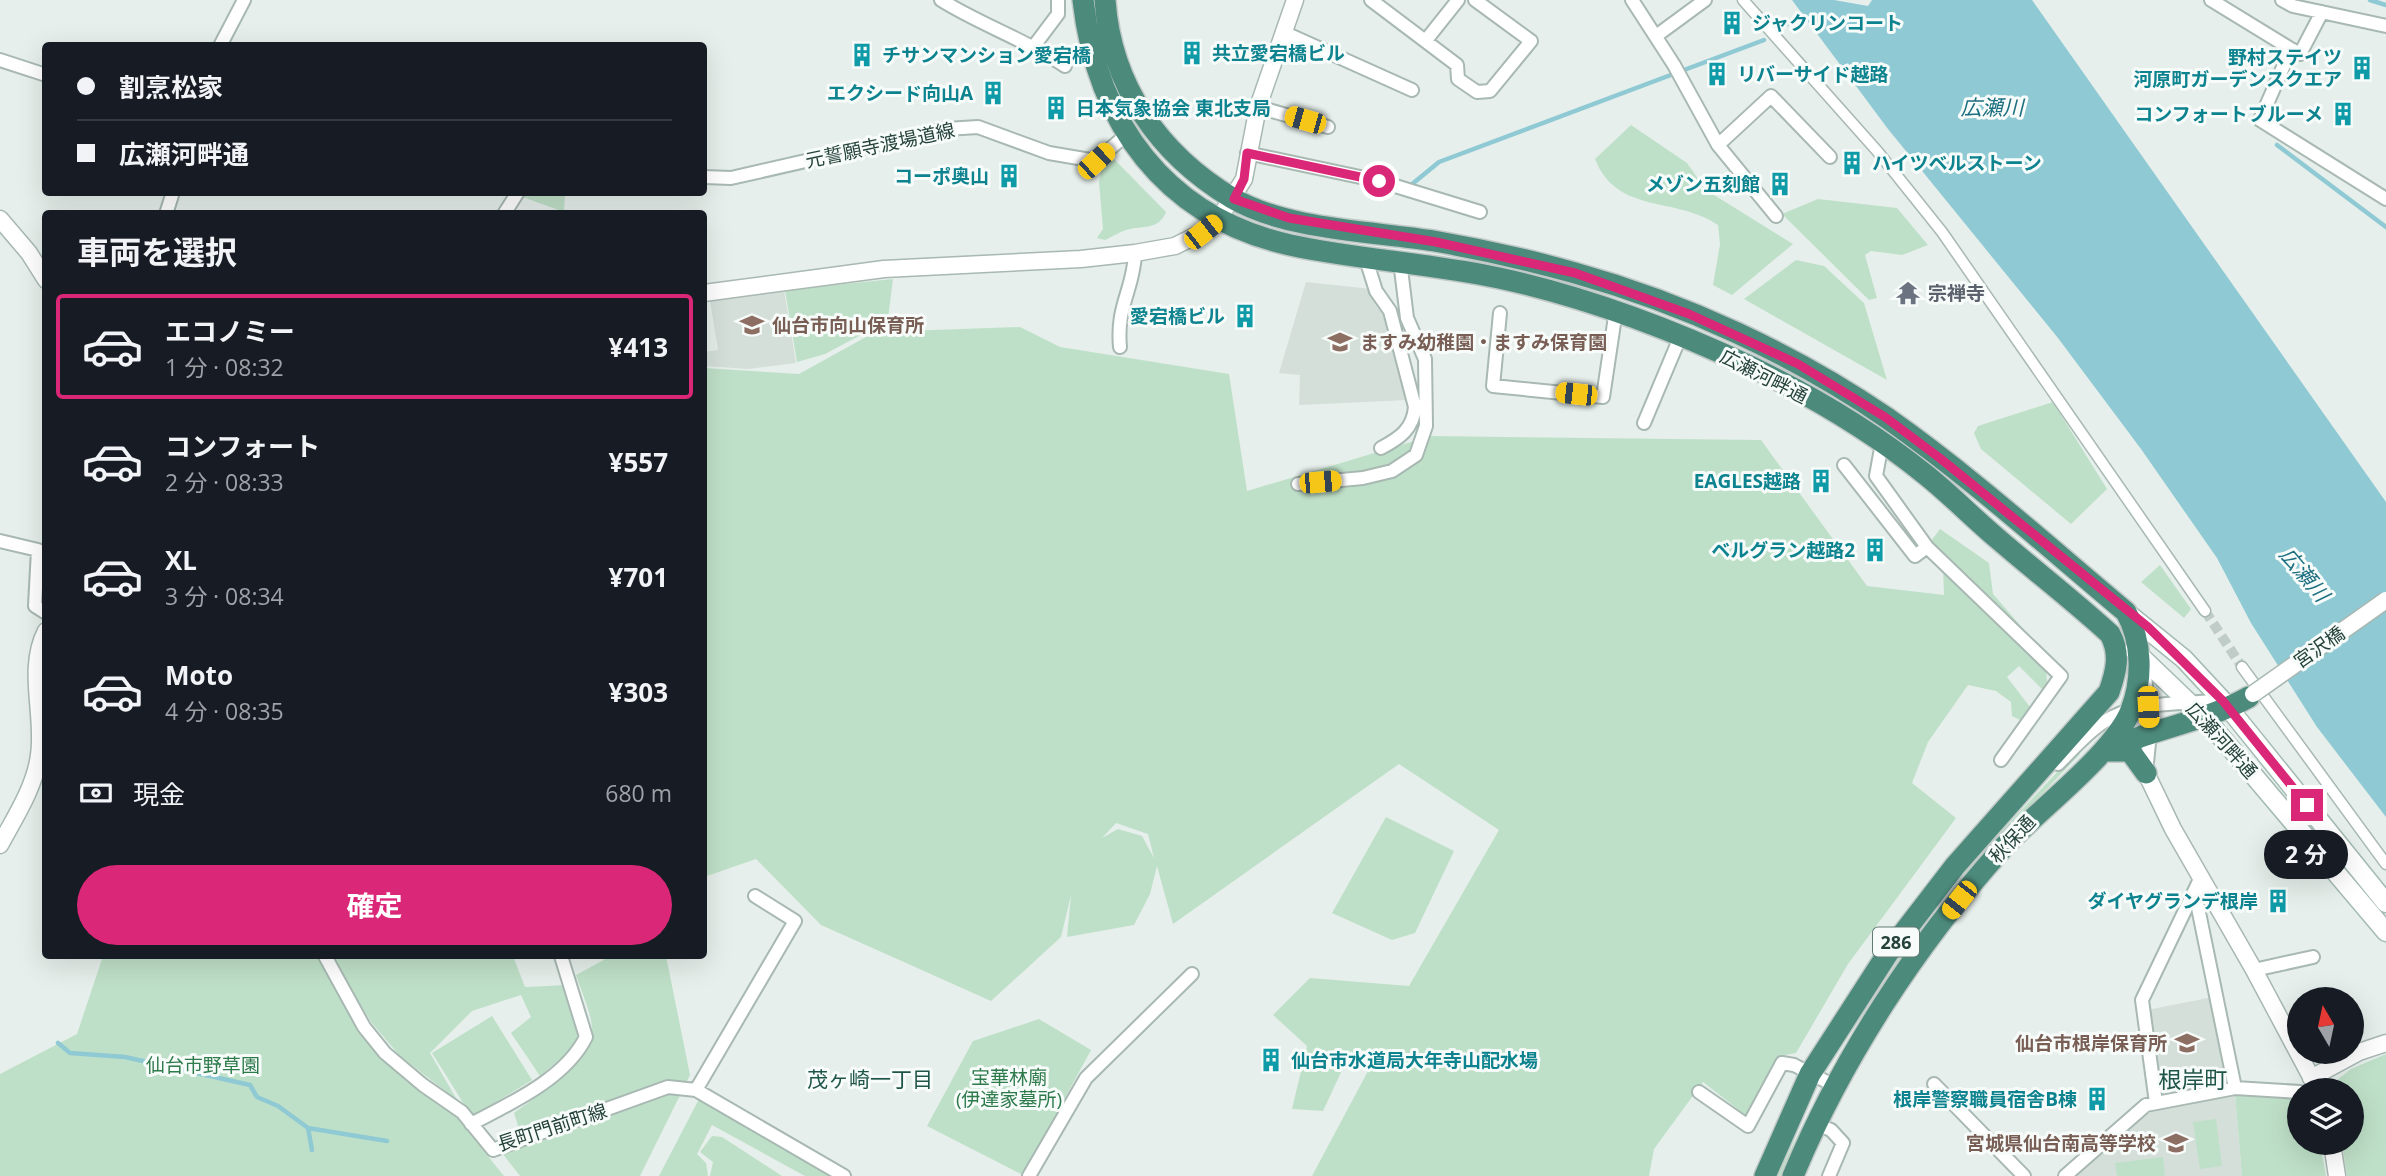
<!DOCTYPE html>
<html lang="ja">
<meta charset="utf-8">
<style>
:root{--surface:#171b24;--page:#242831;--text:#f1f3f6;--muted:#9ea1a6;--line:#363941;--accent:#db2777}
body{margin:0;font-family:"Open Sans","Noto Sans JP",sans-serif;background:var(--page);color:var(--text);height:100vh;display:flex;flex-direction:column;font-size:26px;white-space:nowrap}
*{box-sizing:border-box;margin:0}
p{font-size:23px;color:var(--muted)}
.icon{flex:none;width:38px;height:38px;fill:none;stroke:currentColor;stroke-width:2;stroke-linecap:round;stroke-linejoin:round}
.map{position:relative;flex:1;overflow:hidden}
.panel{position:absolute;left:42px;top:210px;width:665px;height:749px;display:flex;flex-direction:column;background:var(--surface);border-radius:7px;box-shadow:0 7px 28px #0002}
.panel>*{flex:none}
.banner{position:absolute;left:42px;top:42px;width:665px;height:154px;border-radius:7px;box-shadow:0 7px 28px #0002;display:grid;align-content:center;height:154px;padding:0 35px;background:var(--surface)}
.needle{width:46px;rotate:351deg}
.buttons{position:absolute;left:2287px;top:987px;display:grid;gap:14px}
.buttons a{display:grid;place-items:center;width:77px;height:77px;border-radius:50%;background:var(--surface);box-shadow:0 7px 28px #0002;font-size:35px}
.end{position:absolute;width:32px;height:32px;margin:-16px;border:9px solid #db2777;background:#fff;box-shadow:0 0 0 4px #fff}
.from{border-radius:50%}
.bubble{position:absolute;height:49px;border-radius:24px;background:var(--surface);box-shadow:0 7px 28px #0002;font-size:23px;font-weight:700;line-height:49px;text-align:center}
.car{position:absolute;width:21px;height:42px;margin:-21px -10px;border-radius:9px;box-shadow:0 0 5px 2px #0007;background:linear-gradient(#f5c518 24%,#345 0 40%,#f5c518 0 76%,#345 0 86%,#f5c518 0)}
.banner b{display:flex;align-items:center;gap:24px;height:66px;font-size:26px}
.banner b+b{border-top:2px solid var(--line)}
.banner i{width:18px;height:18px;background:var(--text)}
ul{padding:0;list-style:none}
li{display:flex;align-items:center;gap:21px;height:105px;margin:0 14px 10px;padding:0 21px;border:4px solid transparent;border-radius:7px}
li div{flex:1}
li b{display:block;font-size:26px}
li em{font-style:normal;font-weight:700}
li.on{border-color:var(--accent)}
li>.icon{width:63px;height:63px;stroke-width:1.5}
h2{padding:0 35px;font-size:32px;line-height:84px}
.pay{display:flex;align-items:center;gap:18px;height:77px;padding:0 35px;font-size:26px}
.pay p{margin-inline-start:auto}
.button{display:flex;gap:14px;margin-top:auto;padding:14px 35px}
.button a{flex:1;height:80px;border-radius:42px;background:var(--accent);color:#fff;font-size:28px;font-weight:700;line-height:80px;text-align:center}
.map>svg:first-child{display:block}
.built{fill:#d4dfda}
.green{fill:#bfe0c8;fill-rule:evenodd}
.water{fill:#8ec9d4}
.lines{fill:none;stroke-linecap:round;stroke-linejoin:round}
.stream{stroke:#8ec9d4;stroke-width:4.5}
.pedestrian-tunnel{stroke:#bfccc8;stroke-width:10;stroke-dasharray:10 5;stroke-linecap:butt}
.pedestrian-casing{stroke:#a8b8b2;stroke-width:13}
.minor-casing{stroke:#a8b8b2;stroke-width:16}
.tertiary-casing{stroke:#a8b8b2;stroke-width:19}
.secondary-casing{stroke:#a4bbb3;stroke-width:21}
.trunk-casing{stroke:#c2cac8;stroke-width:24}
.pedestrian{stroke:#fff;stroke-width:10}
.minor{stroke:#fff;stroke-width:12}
.tertiary{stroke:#fff;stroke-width:16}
.secondary{stroke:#fff;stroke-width:18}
.trunk{stroke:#4c8a7c;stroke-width:21}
.tertiary-bridge-casing{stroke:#a8b8b2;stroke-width:19;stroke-linecap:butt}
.tertiary-bridge{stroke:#fff;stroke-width:16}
.route{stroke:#db2777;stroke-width:9}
.labels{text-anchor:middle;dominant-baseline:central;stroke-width:6;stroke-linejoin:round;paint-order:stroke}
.shield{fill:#f7fbf9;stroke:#637a73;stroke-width:2}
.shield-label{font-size:18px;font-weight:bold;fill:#24423a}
.culture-label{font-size:19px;font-weight:bold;fill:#0d838f;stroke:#f7fbf9;text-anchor:end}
.street-label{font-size:19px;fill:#24423a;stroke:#f7fbf9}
.worship-label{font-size:19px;font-weight:bold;fill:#5b616d;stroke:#f7fbf9;text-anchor:start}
.education-label{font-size:19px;font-weight:bold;fill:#785e54;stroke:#f7fbf9;text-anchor:start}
.park-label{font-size:19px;fill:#2d7a4b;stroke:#f7fbf9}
.water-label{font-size:21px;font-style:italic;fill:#1c6f80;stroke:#f7fbf9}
.neighbourhood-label{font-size:21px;fill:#1f5548;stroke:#f7fbf9}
.quarter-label{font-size:23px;fill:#1f5548;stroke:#f7fbf9}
</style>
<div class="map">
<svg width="2386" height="1176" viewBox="0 0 2386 1176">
<rect width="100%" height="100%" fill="#e6efeb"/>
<path class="built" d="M 1306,282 L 1371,289 L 1383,311 L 1408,400 L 1299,405 L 1300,375 L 1279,373 Z
M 784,290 L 796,363 L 748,369 L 704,366 L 704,352 L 718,350 L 710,301 Z
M 2213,997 L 2228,1076 L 2220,1085 L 2163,1096 L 2147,1010 Z
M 2235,1094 L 2242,1176 L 2075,1176 L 2151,1111 Z"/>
<path class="green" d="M 1631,125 L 1687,163 L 1706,190 L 1793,244 L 1732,295 L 1713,285 L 1720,244 L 1718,225 C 1676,196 1617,215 1595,159 Z
M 1114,159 L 1166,212 C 1158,231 1143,225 1126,230 C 1119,232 1112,237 1105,240 L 1097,238 L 1103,229 L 1099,182 L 1102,166 Z
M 524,193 L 565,193 L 564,212 L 520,196 Z
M 1818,199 L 1897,208 L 1928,245 L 1902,255 L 1871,251 L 1865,255 L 1877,298 L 1869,300 L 1782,214 Z
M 1796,260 L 1824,266 L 1864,303 L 1887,380 L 1744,299 Z
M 893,279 L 887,326 L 874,328 L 825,354 L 797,362 L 785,290 Z
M 1020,327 L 1060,347 L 1229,374 L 1247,491 L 1431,436 L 1761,440 L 1867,586 L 1944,595 L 1943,567 L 1928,545 L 1940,529 L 1989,563 L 1993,594 L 2045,654 L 2048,695 L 2019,666 L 2007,677 L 2030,707 L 2020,720 L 2012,716 L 2011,702 L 1996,691 L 1968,685 L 1928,742 L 1912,783 L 1956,818 L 1848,964 L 1796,1053 L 1780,1056 L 1751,1112 L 1744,1114 L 1703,1082 L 1654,1149 L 1649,1176 L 1312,1176 L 1368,1071 L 1351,1051 L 1323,1111 L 1292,1109 L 1307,1046 L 1273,1015 L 1310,978 L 1409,986 L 1499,830 L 1399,764 L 1173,924 L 1157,866 L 1150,894 L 1134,925 L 1067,937 L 1071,895 L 1061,937 L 991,1001 L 821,925 L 756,859 L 704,877 L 704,368 L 799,374 L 875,332 ZM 1116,823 L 1148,834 L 1154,858 L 1142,836 L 1118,829 L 1102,838 Z
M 2053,402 L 2107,489 L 2071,524 L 1981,449 L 1974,433 L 1978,426 Z
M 2160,565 L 2191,609 L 2184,618 L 2141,582 Z
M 2077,751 L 2080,754 L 1967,873 L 1934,915 L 1832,1069 L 1900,956 L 1963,872 Z
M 1386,817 L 1454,851 L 1415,933 L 1392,940 L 1332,913 Z
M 103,956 L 320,956 L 363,1036 L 389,1065 L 444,1102 L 504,1176 L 0,1176 L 0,1074 L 77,1034 Z
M 331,956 L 513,956 L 525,987 L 569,985 L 581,1034 L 570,1051 L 540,1076 L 511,1033 L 531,1017 L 521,995 L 472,1011 L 430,1053 L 457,1100 L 400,1056 L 371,1022 Z
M 611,956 L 666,956 L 690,1075 L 640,1176 L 520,1176 L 495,1144 L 520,1132 L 514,1113 C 536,1097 589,1061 592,1032 C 593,1016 581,991 576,975 Z
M 492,1016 L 532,1080 L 472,1117 L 432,1053 Z
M 1039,1019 L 1091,1050 L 1023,1175 L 927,1126 L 973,1041 Z
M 2386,1054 L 2386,1176 L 2347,1176 L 2342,1143 L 2352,1143 L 2352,1090 L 2334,1090 L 2333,1083 L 2351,1069 Z
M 2241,1092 L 2299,1097 L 2300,1143 L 2320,1143 L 2326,1176 L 2242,1176 L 2235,1094 Z
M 1818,1095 L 1781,1176 L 1777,1176 Z
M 699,1099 L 832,1176 L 805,1176 L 712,1125 L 697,1154 L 706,1163 L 708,1176 L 659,1176 Z
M 2216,1119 L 2222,1166 L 2200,1169 L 2193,1122 Z
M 712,1136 L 722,1137 L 782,1176 L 710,1176 L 713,1162 L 700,1152 Z
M 2163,1157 L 2165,1176 L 2117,1176 L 2115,1163 Z"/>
<path class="water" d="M 1792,0 L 1834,0 L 1868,6 L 1872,0 L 2032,0 L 2386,502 L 2386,817 L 2317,727 L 2251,623 L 2217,558 L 2141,449 L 2058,338 L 1888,129 Z"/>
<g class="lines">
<path class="stream" d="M 2370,0 L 2386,5
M 1785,25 L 1805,12
M 2277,145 L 2386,227
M 1411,185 L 1439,162 L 1764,40
M 58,1043 L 70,1053 L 125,1057 L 250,1085 L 257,1097 L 278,1106 L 308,1128 L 387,1141
M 308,1128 L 312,1150"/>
<path class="pedestrian-tunnel" d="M 2205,611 L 2242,667"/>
<g class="pedestrian-casing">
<path id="pedestrian" d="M 1743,0 L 1878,152 L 1942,232 L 2205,611
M 2242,667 L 2386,864"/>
</g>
<g class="minor-casing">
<path id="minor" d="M 941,0 C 981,25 1026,40 1065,66
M 1371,0 L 1457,65 L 1458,79 L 1477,92 L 1490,91 L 1531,41 L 1475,0
M 1632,0 L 1674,65 L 1718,145 L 1776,216
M 2211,0 L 2291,49
M 2282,0 L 2293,6 L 2386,26
M 2322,12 L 2300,54 L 2291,49 L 2260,120 L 2386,199
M 1283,32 L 1412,90
M 1656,36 L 1705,0
M 1427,39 L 1458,0
M 220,46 L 244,0
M 1034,46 L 1058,14 L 1058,0
M 0,60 L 46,75
M 1258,107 L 1328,127
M 1718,145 L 1771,96 L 1830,157
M 1247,153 L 1379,181 L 1480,212
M 704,177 L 731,178 L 946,129 L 978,127 L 1049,153 L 1096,161 L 1126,135
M 166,214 L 173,192
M 504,214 L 518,192
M 1365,256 L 1376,291 L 1390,311 L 1415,407 C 1413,429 1400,438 1381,448
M 1500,313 L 1493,386 L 1603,397 L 1616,310
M 1120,347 C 1116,305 1134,289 1135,253
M 1644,423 L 1681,335
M 1844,465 L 1915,556 L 1927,547 L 1876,476 L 1882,443
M 1298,484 L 1363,478 L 1392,471 L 1416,455 L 1426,426 L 1425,359 L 1407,318 L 1400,261
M 0,541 L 38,550 L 35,606 L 46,613
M 1927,547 L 2061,676 L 2001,760
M 2145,674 L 2150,733 L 2146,773
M 2058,764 C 2072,750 2086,734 2102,723 C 2137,699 2186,705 2226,700
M 2195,893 L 2235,1088
M 325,956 L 364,1027 L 385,1053 L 423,1085 L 462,1112 L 493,1150 L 668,1087 L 696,1090 L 844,1176
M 2254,970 L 2313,957
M 1934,1084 L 2024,1176
M 696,1090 L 795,921 L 755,896
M 1699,1092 L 1748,1126 L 1782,1063 L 1794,1065 L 1835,1086
M 2156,1103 L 2142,1000 L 2201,877
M 471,1124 C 511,1103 565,1079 586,1037 L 561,956
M 1816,1124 L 1831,1130 L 1843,1143 L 1829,1176
M 1029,1176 L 1086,1078 L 1192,974
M 2065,1176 L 2146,1105 L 2235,1088 L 2300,1092"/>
</g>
<g class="tertiary-casing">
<path id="tertiary" d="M 0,219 L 29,253 L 46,280
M 704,293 L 884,269 L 1081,259 L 1135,253 L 1175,246 L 1203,232 L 1218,220 L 1244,179 L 1258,107 L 1295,0
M 2146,773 L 2173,829 L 2254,970 L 2318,1090
M 0,845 C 15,817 35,787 39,755 C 45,715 26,669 46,631
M 2311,1078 L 2359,1052 L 2386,1043
M 2332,1143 L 2337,1176"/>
</g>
<g class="secondary-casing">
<path id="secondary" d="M 2126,612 L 2184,659 L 2223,701 L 2386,903
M 2134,650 L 2205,718 L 2386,932"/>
</g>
<g class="trunk-casing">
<path id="trunk" d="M 1083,0 C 1097,123 1165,217 1290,245 C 1359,260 1430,263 1499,278 C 1587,297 1671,329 1752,367 C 1812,396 1874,433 1926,475 C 1951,495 1973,518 1998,539 C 2035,571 2074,601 2110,634 C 2121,654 2116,672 2109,692 L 1955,866 L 1888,953 L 1810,1074 L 1765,1176
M 1105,0 C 1111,86 1159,154 1232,198 C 1287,230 1371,231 1434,241 C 1480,249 1529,260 1575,273 C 1683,303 1794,354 1887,418 C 1971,477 2047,546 2126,612 C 2142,641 2143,679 2131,710 C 2113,755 2036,811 2001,850 C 1916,945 1842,1058 1793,1176
M 2105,751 C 2152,728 2203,723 2249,697
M 2105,751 L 2130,751 L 2146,773"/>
</g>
<use href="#pedestrian" class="pedestrian"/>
<use href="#minor" class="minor"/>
<use href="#tertiary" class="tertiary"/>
<use href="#secondary" class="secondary"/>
<use href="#trunk" class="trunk"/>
<g class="tertiary-bridge-casing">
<path id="tertiary-bridge" d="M 2253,694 L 2386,600"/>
</g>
<use href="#tertiary-bridge" class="tertiary-bridge"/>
</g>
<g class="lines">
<path class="route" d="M 1379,181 L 1247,153 L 1244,179 L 1234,199 L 1289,218 L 1436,242 L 1575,273 L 1689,314 L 1798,364 L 1885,417 L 1941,459 L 2148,627 L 2223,701 L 2307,805"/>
</g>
<defs>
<g id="building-bare" transform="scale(1.89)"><path d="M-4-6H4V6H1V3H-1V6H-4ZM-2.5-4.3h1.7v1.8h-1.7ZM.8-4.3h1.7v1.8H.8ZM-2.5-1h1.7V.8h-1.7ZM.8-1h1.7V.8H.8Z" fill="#0f9aa8" stroke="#f7fbf9" stroke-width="2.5" paint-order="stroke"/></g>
<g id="temple-bare" transform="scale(1.89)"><path d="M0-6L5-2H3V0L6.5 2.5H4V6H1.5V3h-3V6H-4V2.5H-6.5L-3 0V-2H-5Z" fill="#6b7280" stroke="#f7fbf9" stroke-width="2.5" paint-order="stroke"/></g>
<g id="school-bare" transform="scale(1.89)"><path d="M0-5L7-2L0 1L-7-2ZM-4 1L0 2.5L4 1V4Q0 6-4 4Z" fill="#8d6e63" stroke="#f7fbf9" stroke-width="2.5" paint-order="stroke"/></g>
</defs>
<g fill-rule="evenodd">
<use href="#building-bare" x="1732" y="23"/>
<use href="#building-bare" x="1192" y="53"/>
<use href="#building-bare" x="862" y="55"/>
<use href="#building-bare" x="2362" y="68"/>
<use href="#building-bare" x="1717" y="74"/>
<use href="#building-bare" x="993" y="93"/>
<use href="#building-bare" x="1056" y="108"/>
<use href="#building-bare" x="2343" y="114"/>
<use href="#building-bare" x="1852" y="163"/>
<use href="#building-bare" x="1009" y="176"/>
<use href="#building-bare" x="1780" y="184"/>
<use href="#temple-bare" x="1908" y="293"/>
<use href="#building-bare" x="1245" y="316"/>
<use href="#school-bare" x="752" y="325"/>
<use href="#school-bare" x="1340" y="342"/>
<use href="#building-bare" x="1821" y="481"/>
<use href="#building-bare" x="1875" y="550"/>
<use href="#building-bare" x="2278" y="901"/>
<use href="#school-bare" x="2187" y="1043"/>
<use href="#building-bare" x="1271" y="1060"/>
<use href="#building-bare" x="2097" y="1099"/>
<use href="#school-bare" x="2176" y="1143"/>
</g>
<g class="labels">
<rect class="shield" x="1873" y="927.5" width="46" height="29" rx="5"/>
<g class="shield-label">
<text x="1896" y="942">286</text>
</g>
<g class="culture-label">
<text x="1752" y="23" text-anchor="start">ジャクリンコート</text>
<text x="1212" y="53" text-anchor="start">共立愛宕橋ビル</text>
<text x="882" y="55" text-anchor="start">チサンマンション愛宕橋</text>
<text x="2342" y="57">野村ステイツ<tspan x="2342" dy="22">河原町ガーデンスクエア</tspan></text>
<text x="1737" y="74" text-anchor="start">リバーサイド越路</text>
<text x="973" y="93">エクシード向山A</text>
<text x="1076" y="108" text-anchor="start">日本気象協会 東北支局</text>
<text x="2323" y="114">コンフォートブルーメ</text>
<text x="1872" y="163" text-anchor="start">ハイツベルストーン</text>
<text x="989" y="176">コーポ奥山</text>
<text x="1760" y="184">メゾン五刻館</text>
<text x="1225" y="316">愛宕橋ビル</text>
<text x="1801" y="481">EAGLES越路</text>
<text x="1855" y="550">ベルグラン越路2</text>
<text x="2258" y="901">ダイヤグランデ根岸</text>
<text x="1291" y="1060" text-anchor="start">仙台市水道局大年寺山配水場</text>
<text x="2077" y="1099">根岸警察職員宿舎B棟</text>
</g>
<g class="street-label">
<text transform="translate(880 145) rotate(-12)">元誓願寺渡場道線</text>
<text transform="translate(1764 376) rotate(27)">広瀬河畔通</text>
<text transform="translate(2319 647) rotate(-35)">宮沢橋</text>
<text transform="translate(2222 740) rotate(48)">広瀬河畔通</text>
<text transform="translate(2012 839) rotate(-47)">秋保通</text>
<text transform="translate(552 1127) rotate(-18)">長町門前町線</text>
</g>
<g class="worship-label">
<text x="1928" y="293">宗禅寺</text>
</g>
<g class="education-label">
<text x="772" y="325">仙台市向山保育所</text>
<text x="1360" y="342">ますみ幼稚園・ますみ保育園</text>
<text x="2167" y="1043" text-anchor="end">仙台市根岸保育所</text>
<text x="2156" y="1143" text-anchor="end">宮城県仙台南高等学校</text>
</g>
<g class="park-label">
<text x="203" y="1065">仙台市野草園</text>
<text x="1009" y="1077">宝華林廟<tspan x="1009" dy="22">(伊達家墓所)</tspan></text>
</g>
<g class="water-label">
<text x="1992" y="107">広瀬川</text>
<text transform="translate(2305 574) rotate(50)">広瀬川</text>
</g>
<g class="neighbourhood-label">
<text x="870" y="1079">茂ヶ崎一丁目</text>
</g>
<g class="quarter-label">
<text x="2193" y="1079">根岸町</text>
</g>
</g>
</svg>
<div class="buttons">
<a><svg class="needle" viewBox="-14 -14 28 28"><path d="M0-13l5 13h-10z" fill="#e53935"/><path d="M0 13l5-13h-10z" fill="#9ea1a6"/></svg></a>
<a><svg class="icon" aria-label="layers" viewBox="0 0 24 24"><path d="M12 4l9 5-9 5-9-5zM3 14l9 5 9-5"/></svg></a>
</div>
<i class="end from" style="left:1379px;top:181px"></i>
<i class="end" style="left:2307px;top:805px"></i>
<div class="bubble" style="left:2264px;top:830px;width:84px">2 分</div>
<i class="car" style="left:1305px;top:120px;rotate:286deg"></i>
<i class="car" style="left:1096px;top:161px;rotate:47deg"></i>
<i class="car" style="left:1203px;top:232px;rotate:52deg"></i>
<i class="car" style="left:1576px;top:394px;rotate:276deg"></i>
<i class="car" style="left:1320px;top:482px;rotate:85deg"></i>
<i class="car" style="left:2148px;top:707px;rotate:177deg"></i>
<i class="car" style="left:1959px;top:900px;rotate:218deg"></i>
<div class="banner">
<b><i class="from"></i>割烹松家</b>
<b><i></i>広瀬河畔通</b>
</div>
<section class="panel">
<h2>車両を選択</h2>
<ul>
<li class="on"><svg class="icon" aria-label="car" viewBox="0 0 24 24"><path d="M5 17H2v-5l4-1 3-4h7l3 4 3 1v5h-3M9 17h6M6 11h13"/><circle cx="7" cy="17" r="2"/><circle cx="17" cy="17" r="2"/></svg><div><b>エコノミー</b><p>1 分 · 08:32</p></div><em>¥413</em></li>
<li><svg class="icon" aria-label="car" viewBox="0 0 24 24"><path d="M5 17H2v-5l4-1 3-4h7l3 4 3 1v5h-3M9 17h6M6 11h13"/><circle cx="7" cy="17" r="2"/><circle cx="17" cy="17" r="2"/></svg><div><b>コンフォート</b><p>2 分 · 08:33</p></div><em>¥557</em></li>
<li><svg class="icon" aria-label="car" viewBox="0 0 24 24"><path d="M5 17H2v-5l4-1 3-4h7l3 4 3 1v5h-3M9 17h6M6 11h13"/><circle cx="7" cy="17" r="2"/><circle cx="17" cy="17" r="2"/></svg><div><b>XL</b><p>3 分 · 08:34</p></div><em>¥701</em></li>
<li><svg class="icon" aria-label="car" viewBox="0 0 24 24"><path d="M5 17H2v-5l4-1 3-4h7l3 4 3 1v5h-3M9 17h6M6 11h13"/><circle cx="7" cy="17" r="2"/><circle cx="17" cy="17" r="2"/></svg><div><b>Moto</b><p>4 分 · 08:35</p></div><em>¥303</em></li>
</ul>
<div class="pay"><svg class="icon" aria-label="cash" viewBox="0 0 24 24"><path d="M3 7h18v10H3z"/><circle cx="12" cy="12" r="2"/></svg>現金<p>680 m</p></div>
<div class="button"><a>確定</a></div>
</section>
</div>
